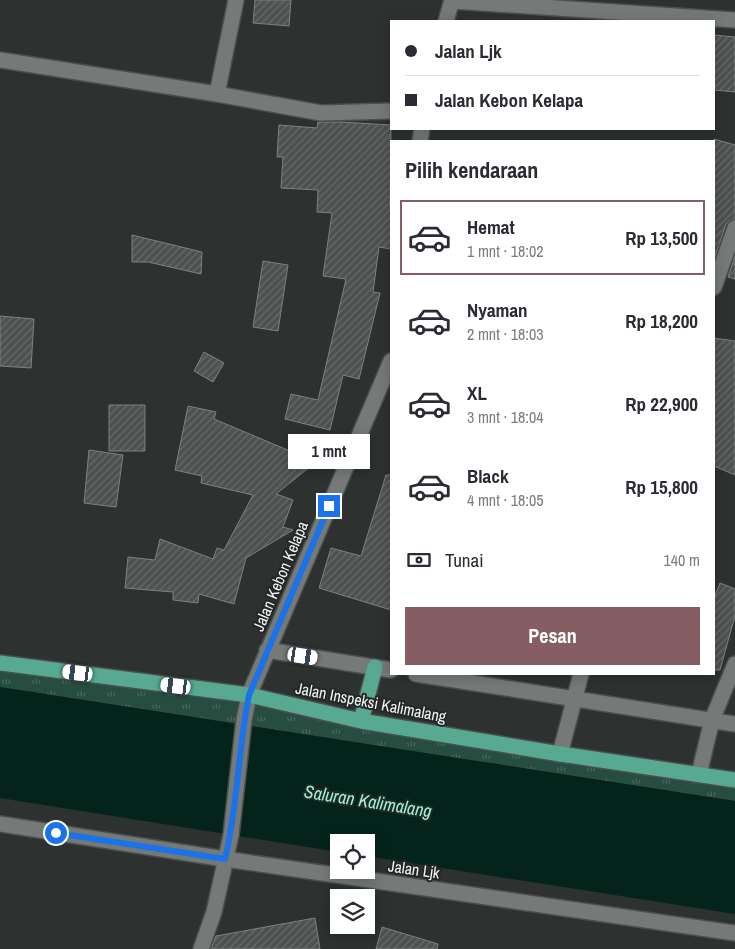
<!DOCTYPE html>
<html lang="id">
<meta charset="utf-8">
<style>
:root{--surface:#fff;--page:#f7f7f7;--text:#2b2b33;--muted:#7c7c81;--line:#e1e1e2;--accent:#865d62}
body{margin:0;font-family:"Archivo Narrow",sans-serif;background:var(--page);color:var(--text);height:100vh;display:flex;flex-direction:column;font-size:19px;white-space:nowrap}
*{box-sizing:border-box;margin:0}
p{font-size:16px;color:var(--muted)}
.icon{flex:none;width:28px;height:28px;fill:none;stroke:currentColor;stroke-width:2;stroke-linecap:round;stroke-linejoin:round}
.map{position:relative;flex:1;overflow:hidden}
.panel{position:absolute;left:390px;top:140px;width:325px;height:535px;display:flex;flex-direction:column;background:var(--surface);border-radius:0px;box-shadow:0 2px 12px #0003}
.panel>*{flex:none}
.guide{position:absolute;left:390px;top:20px;width:325px;height:110px;border-radius:0px;box-shadow:0 2px 12px #0003;display:grid;align-content:center;height:110px;padding:0 15px;background:var(--surface)}
.tools{position:absolute;left:330px;top:834px;display:grid;gap:10px}
.tools a{display:grid;place-items:center;width:45px;height:45px;border-radius:0px;background:var(--surface);box-shadow:0 2px 12px #0003;font-size:25px}
.end{position:absolute;width:22px;height:22px;margin:-11px;border:6px solid #1a73e8;background:#fff;box-shadow:0 0 0 2px #fff}
.from{border-radius:50%}
.bubble{position:absolute;height:35px;border-radius:0px;background:var(--surface);box-shadow:0 2px 12px #0003;font-size:16px;font-weight:700;line-height:35px;text-align:center}
.car{position:absolute;width:15px;height:30px;margin:-15px -8px;border-radius:6px;box-shadow:0 0 4px 1px #0007;background:linear-gradient(#fff 24%,#345 0 40%,#fff 0 76%,#345 0 86%,#fff 0)}
.guide b{display:flex;align-items:center;gap:18px;height:48px;font-size:19px}
.guide b+b{border-top:1px solid var(--line)}
.guide i{width:12px;height:12px;background:var(--text)}
ul{padding:0;list-style:none}
li{display:flex;align-items:center;gap:15px;height:75px;margin:0 10px 8px;padding:0 5px;border:2px solid transparent;border-radius:0px}
li div{flex:1}
li b{display:block;font-size:19px}
li em{font-style:normal;font-weight:700}
li.active{border-color:var(--accent)}
li>.icon{width:45px;height:45px;stroke-width:1.5}
h2{padding:0 15px;font-size:22px;line-height:60px}
.pay{display:flex;align-items:center;gap:12px;height:55px;padding:0 15px;font-size:19px}
.pay p{margin-inline-start:auto}
.action{display:flex;gap:10px;margin-top:auto;padding:10px 15px}
.action a{flex:1;height:58px;border-radius:0px;background:var(--accent);color:#fff;font-size:20px;font-weight:700;line-height:58px;text-align:center}
.map>svg:first-child{display:block}
.grass{fill:url(#grass-tufts)}
.water{fill:#04241b}
.building{fill:url(#building-hatch);stroke:#7d8280}
.lines{fill:none;stroke-linecap:round;stroke-linejoin:round}
.minor-casing{stroke:#4a4e4d;stroke-width:18}
.major-casing{stroke:#4a4e4d;stroke-width:18}
.minor{stroke:#757977;stroke-width:15}
.major{stroke:#57aa91;stroke-width:15}
.route{stroke:#1a73e8;stroke-width:6}
.labels{text-anchor:middle;dominant-baseline:central;stroke-width:4;stroke-linejoin:round;paint-order:stroke}
.street-label{font-size:16px;fill:#f2f5f4;stroke:#232726}
.water-label{font-size:18px;font-style:italic;fill:#98f5d4;stroke:#232726}
</style>
<div class="map">
<svg width="735" height="949" viewBox="0 0 735 949">
<defs>
<pattern id="grass-tufts" width="24" height="20" patternUnits="userSpaceOnUse" patternTransform="scale(1.25)"><rect width="24" height="20" fill="#264d40"/><path d="M3 7l-1-3M5 7V3M7 7l1-3M15 17l-1-3M17 17v-4M19 17l1-3" fill="none" stroke="#46675c"/></pattern>
<pattern id="building-hatch" width="6" height="6" patternUnits="userSpaceOnUse" patternTransform="scale(1.25)"><rect width="6" height="6" fill="#4d5250"/><path d="M-1 1l2-2M0 6l6-6M5 7l2-2" fill="none" stroke="#676c6a"/></pattern>
</defs>
<rect width="100%" height="100%" fill="#2d3130"/>
<path class="grass" d="M 0,663 L 249,695 L 735,780 L 735,801 L 0,687 Z"/>
<path class="water" d="M 0,687 L 735,801 L 735,914 L 366,856 L 366,842 L 339,842 L 339,852 L 0,798 Z"/>
<path class="building" d="M 255,0 L 291,0 L 289,26 L 253,23 Z
M 714,35 L 735,37 L 735,92 L 714,90 Z
M 318,122 L 341,122 L 391,125 L 390,210 L 391,210 L 391,249 L 379,247 L 373,292 L 380,293 L 359,379 L 343,375 L 330,430 L 285,419 L 291,394 L 318,400 L 346,279 L 323,276 L 332,213 L 317,212 L 318,190 L 281,188 L 283,157 L 277,157 L 279,125 L 317,128 Z
M 714,139 L 735,145 L 735,219 L 729,221 L 726,224 L 714,260 Z
M 132,235 L 202,252 L 201,274 L 148,262 L 132,262 Z
M 735,256 L 735,279 L 728,277 Z
M 263,261 L 288,265 L 278,331 L 253,327 Z
M 0,316 L 34,319 L 31,368 L 0,366 Z
M 714,338 L 735,341 L 735,475 L 714,466 Z
M 204,352 L 224,363 L 213,382 L 194,371 Z
M 109,405 L 145,405 L 145,451 L 109,451 Z
M 188,406 L 216,412 L 214,419 L 316,462 L 276,494 L 293,500 L 283,527 L 293,530 L 246,558 L 234,604 L 199,594 L 198,603 L 173,600 L 173,592 L 125,588 L 128,557 L 155,560 L 160,539 L 213,559 L 217,548 L 224,550 L 253,495 L 201,483 L 202,476 L 175,470 Z
M 89,450 L 123,455 L 116,507 L 84,503 Z
M 386,475 L 391,475 L 391,610 L 319,588 L 331,548 L 361,556 Z
M 720,583 L 735,589 L 735,616 L 720,670 L 714,670 L 714,598 Z
M 315,918 L 320,949 L 211,949 L 216,936 Z
M 382,927 L 438,944 L 437,949 L 376,949 Z"/>
<g class="lines">
<g class="minor-casing">
<path id="minor" d="M 236,0 L 217,94 L 321,113 L 391,111
M 452,1 L 735,20
M 446,21 L 452,0
M 0,60 L 217,94
M 420,141 L 422,129
M 714,287 L 735,228
M 267,650 L 391,670
M 416,674 L 735,724
M 560,754 L 581,674
M 699,774 L 712,720 L 735,664
M 0,824 L 225,859 L 735,933
M 201,949 L 214,912 L 231,835 L 244,720 L 249,695 L 391,361"/>
</g>
<g class="major-casing">
<path id="major" d="M 0,663 L 249,695 L 361,721 L 560,754 L 735,780
M 361,721 L 375,667"/>
</g>
<use href="#minor" class="minor"/>
<use href="#major" class="major"/>
</g>
<g class="lines">
<path class="route" d="M 56,833 L 225,859 C 238,805 238,749 249,695 L 329,506"/>
</g>
<g class="labels">
<g class="street-label">
<text transform="translate(280 576) rotate(-67)">Jalan Kebon Kelapa</text>
<text transform="translate(371 702) rotate(11)">Jalan Inspeksi Kalimalang</text>
<text transform="translate(414 869) rotate(8)">Jalan Ljk</text>
</g>
<g class="water-label">
<text transform="translate(368 801) rotate(9)">Saluran Kalimalang</text>
</g>
</g>
</svg>
<div class="tools">
<a><svg class="icon" aria-label="locate" viewBox="0 0 24 24"><circle cx="12" cy="12" r="6"/><path d="M12 2v4M12 18v4M2 12h4M18 12h4"/></svg></a>
<a><svg class="icon" aria-label="layers" viewBox="0 0 24 24"><path d="M12 4l9 5-9 5-9-5zM3 14l9 5 9-5"/></svg></a>
</div>
<i class="end from" style="left:56px;top:833px"></i>
<i class="end" style="left:329px;top:506px"></i>
<div class="bubble" style="left:288px;top:434px;width:82px">1 mnt</div>
<i class="car" style="left:303px;top:656px;rotate:99deg"></i>
<i class="car" style="left:78px;top:673px;rotate:277deg"></i>
<i class="car" style="left:176px;top:686px;rotate:277deg"></i>
<div class="guide">
<b><i class="from"></i>Jalan Ljk</b>
<b><i></i>Jalan Kebon Kelapa</b>
</div>
<section class="panel">
<h2>Pilih kendaraan</h2>
<ul>
<li class="active"><svg class="icon" aria-label="car" viewBox="0 0 24 24"><path d="M5 17H2v-5l4-1 3-4h7l3 4 3 1v5h-3M9 17h6M6 11h13"/><circle cx="7" cy="17" r="2"/><circle cx="17" cy="17" r="2"/></svg><div><b>Hemat</b><p>1 mnt · 18:02</p></div><em>Rp 13,500</em></li>
<li><svg class="icon" aria-label="car" viewBox="0 0 24 24"><path d="M5 17H2v-5l4-1 3-4h7l3 4 3 1v5h-3M9 17h6M6 11h13"/><circle cx="7" cy="17" r="2"/><circle cx="17" cy="17" r="2"/></svg><div><b>Nyaman</b><p>2 mnt · 18:03</p></div><em>Rp 18,200</em></li>
<li><svg class="icon" aria-label="car" viewBox="0 0 24 24"><path d="M5 17H2v-5l4-1 3-4h7l3 4 3 1v5h-3M9 17h6M6 11h13"/><circle cx="7" cy="17" r="2"/><circle cx="17" cy="17" r="2"/></svg><div><b>XL</b><p>3 mnt · 18:04</p></div><em>Rp 22,900</em></li>
<li><svg class="icon" aria-label="car" viewBox="0 0 24 24"><path d="M5 17H2v-5l4-1 3-4h7l3 4 3 1v5h-3M9 17h6M6 11h13"/><circle cx="7" cy="17" r="2"/><circle cx="17" cy="17" r="2"/></svg><div><b>Black</b><p>4 mnt · 18:05</p></div><em>Rp 15,800</em></li>
</ul>
<div class="pay"><svg class="icon" aria-label="cash" viewBox="0 0 24 24"><path d="M3 7h18v10H3z"/><circle cx="12" cy="12" r="2"/></svg>Tunai<p>140 m</p></div>
<div class="action"><a>Pesan</a></div>
</section>
</div>
